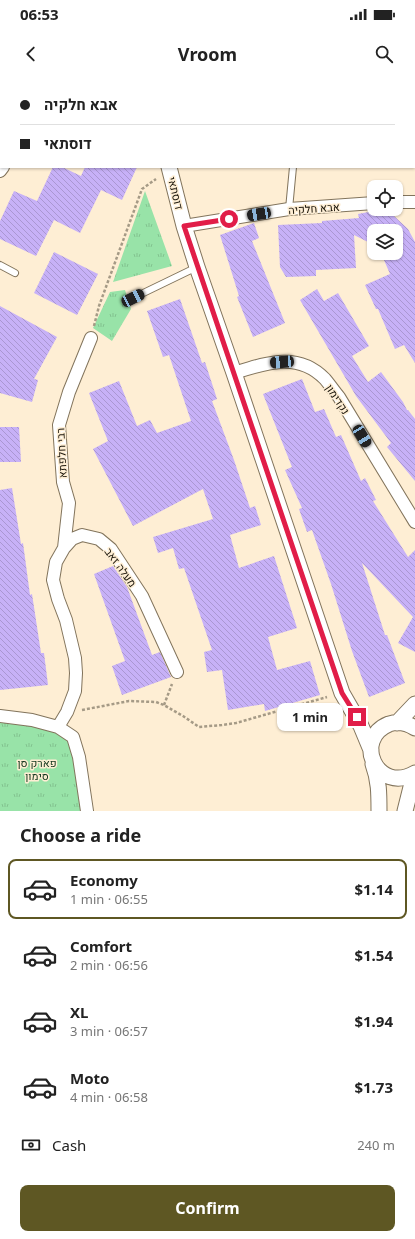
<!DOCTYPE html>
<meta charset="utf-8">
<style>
:root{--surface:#fff;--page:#f2f2f2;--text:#222;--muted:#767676;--line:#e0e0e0;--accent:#5e5723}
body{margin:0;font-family:"Noto Sans",Heebo,sans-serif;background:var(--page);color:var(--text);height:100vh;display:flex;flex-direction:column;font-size:15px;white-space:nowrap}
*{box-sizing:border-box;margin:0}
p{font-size:13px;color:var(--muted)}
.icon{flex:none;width:22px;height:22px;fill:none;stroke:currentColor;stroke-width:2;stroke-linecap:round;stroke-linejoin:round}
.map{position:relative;height:731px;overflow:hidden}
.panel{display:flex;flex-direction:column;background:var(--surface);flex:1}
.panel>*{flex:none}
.top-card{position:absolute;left:0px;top:0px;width:415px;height:88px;box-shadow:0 1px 3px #0004;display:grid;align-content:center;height:88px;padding:0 20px;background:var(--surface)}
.fabs{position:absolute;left:367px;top:100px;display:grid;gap:8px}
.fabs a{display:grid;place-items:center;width:36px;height:36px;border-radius:8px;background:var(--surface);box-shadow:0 1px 3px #0004;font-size:20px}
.end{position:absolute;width:18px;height:18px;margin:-9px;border:5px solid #e11d48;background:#fff;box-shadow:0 0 0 2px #fff}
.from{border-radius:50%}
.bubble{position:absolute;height:28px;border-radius:8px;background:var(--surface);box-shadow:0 1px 3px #0004;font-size:13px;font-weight:700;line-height:28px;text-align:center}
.car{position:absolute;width:12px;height:24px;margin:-12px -6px;border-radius:5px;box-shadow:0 0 3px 1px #0007;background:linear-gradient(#222 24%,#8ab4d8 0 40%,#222 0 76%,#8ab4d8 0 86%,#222 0)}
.top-card b{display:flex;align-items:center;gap:14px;height:38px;font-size:15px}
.top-card b+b{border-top:1px solid var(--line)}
.top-card i{width:10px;height:10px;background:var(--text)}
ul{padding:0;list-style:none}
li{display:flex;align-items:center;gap:12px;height:60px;margin:0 8px 6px;padding:0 12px;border:2px solid transparent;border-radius:8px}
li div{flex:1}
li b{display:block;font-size:15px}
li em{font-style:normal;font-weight:700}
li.selected{border-color:var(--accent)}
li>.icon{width:36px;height:36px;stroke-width:1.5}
h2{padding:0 20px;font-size:18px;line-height:48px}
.pay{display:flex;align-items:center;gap:10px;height:44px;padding:0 20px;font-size:15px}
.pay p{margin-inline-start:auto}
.primary-button{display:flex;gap:8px;margin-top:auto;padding:8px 20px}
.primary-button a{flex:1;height:46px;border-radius:8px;background:var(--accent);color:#fff;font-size:16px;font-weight:700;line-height:46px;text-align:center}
.status{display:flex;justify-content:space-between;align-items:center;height:28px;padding:0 20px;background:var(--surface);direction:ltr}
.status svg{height:11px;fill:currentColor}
header{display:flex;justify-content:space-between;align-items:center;height:52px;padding:0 20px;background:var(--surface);font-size:18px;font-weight:700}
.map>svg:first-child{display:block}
.park{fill:url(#park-tufts)}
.building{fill:url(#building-back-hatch)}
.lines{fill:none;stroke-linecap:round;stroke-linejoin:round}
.service-casing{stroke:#82745c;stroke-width:8}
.minor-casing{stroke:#82745c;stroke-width:14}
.tertiary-casing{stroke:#82745c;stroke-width:17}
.path{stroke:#a59a86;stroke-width:2.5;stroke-dasharray:3 2;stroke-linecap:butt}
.service{stroke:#fff;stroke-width:6}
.minor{stroke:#fff;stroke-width:12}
.tertiary{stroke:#fff;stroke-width:15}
.route{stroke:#e11d48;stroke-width:5}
.labels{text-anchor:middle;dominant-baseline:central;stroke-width:3;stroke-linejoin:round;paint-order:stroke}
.street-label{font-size:11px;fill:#19140a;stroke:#feeed4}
.park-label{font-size:11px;fill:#11351b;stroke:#feeed4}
</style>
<div class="status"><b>06:53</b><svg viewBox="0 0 49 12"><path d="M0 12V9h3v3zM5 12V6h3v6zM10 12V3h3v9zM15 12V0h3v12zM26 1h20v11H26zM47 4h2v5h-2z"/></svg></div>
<header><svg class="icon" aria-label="back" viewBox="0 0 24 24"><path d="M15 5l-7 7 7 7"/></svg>Vroom<svg class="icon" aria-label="search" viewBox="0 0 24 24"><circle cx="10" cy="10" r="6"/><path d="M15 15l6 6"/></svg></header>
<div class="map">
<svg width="415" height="731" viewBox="0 0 415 731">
<defs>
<pattern id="park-tufts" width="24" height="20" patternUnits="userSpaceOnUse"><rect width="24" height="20" fill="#98e3a8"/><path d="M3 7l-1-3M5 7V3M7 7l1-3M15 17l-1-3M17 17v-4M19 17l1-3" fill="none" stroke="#82c28f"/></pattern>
<pattern id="building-back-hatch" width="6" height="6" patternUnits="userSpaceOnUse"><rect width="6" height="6" fill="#c7b1f7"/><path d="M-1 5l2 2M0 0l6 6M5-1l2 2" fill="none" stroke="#aa97d2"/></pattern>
</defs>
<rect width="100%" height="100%" fill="#feeed4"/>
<path class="park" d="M 145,111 L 172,186 L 113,202 Z
M 125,210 L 131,229 L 112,261 L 93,248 L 110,212 Z
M 0,641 L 55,649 L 65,658 L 73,669 L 82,731 L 0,731 Z"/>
<path class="building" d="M 53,87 L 62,87 L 81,96 L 85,87 L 137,87 L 122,120 L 101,110 L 80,153 L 54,140 L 36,176 L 0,159 L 0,141 L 14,111 L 37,121 Z
M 379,130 L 394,136 L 408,149 L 415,162 L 415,283 L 404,265 L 395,269 L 378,229 L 376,229 L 365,205 L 390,194 L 381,173 L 396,173 L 396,151 L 374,151 L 374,165 L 354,155 L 356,188 L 316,190 L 316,196 L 286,197 L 280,187 L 278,145 L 322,143 L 322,141 L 359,138 L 358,134 Z
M 254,143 L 259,158 L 252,161 L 285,243 L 253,257 L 237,217 L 239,216 L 220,155 Z
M 54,172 L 98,194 L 77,235 L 34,213 Z
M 317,209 L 324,221 L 338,213 L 369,266 L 352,276 L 368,302 L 381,292 L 403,322 L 407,330 L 408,330 L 415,339 L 415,401 L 387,367 L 391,363 L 356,316 L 300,220 Z
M 180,219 L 202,283 L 205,282 L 217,319 L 212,321 L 234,380 L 250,428 L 255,426 L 261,445 L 230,455 L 239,488 L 274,476 L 297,548 L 268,557 L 277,590 L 310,581 L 320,615 L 265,631 L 264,624 L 228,630 L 222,590 L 207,592 L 204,572 L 212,570 L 184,488 L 179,489 L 173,468 L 158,473 L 153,457 L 213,439 L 203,409 L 133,446 L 93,369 L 108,361 L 89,313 L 119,301 L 137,346 L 150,340 L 157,353 L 191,341 L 169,275 L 163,277 L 147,231 Z
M 0,226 L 57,257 L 34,299 L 38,300 L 32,322 L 0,313 Z
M 302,299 L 315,332 L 324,329 L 336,357 L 341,355 L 361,401 L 365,398 L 376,420 L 373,421 L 408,477 L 415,470 L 415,572 L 398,563 L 413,537 L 362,483 L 385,555 L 387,555 L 405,603 L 369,617 L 352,571 L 331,504 L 312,450 L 307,452 L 299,429 L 302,428 L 285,390 L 292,387 L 263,314 Z
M 0,347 L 19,347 L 21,382 L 0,382 Z
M 12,408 L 21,464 L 23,463 L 30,515 L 32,514 L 41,573 L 44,573 L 48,605 L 0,610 L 0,410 Z
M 113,486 L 127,507 L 152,575 L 160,572 L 171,597 L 122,615 L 112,586 L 125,581 L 94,494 Z"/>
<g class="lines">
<g class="service-casing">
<path id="service" d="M 289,129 L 293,87
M 0,185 L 15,193
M 133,218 L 197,187"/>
</g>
<g class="minor-casing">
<path id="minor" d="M 0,91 L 3,87
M 396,122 L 415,122
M 184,146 L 289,129 L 374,123
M 234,293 C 266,283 298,271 325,299 C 330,305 334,311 339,317 L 415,442
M 64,468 L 69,423 L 63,402 L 59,345 L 69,312 L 91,258
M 0,636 L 32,640 L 58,647 L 73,657 L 79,677 L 87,731
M 58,647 L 67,632 L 75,611 L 76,593 L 75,578 L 66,540 L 58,519 L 53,500 L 56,482 L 64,468 L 72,459 L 82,455 L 99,459 L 111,469 L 142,516 L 177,592"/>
</g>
<g class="tertiary-casing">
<path id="tertiary" d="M 79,0 L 85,1
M 162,0 L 162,1
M 120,1 L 120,0
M 169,87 L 184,146 L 197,187 L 234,293 L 342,613 L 361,646 L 371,670
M 397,643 L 415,624
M 415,648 C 407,643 398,641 389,644 C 352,659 377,715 415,693
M 373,684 C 379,700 379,714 379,731
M 405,731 L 411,707 L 415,696"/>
</g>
<path class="path" d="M 94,246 L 99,226 L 142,109 L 156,99
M 164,625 L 172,604
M 82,630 L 129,621 L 156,622 L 164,625 L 183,636 L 199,647 L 222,645 L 236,643 L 327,617"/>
<use href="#service" class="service"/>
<use href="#minor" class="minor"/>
<use href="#tertiary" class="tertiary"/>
</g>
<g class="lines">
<path class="route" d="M 229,139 L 184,146 L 342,613 L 357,637"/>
</g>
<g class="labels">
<g class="street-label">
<text transform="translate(176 113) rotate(76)">דוסתאי</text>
<text transform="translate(314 128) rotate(-4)">אבא חלקיה</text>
<text transform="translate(338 319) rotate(56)">נקדימון</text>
<text transform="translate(61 373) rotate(-93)">רבי חלפתא</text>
<text transform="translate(121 487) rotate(54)">מעלה זאב</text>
</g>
<g class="park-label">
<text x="37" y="682">פארק סן<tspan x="37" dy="13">סימון</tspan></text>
</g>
</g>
</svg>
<div class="fabs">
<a><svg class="icon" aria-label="locate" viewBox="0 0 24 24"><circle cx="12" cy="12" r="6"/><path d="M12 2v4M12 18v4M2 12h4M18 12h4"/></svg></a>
<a><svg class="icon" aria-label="layers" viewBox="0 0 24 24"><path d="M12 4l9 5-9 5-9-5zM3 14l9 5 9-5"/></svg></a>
</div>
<i class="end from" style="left:229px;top:139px"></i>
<i class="end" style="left:357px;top:637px"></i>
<div class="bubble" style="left:277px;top:623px;width:66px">1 min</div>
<i class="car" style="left:259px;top:134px;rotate:261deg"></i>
<i class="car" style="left:133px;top:218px;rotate:64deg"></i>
<i class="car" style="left:282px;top:282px;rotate:266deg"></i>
<i class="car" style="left:362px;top:356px;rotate:149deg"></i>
<div class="top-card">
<b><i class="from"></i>אבא חלקיה</b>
<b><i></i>דוסתאי</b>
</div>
</div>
<section class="panel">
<h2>Choose a ride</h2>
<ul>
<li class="selected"><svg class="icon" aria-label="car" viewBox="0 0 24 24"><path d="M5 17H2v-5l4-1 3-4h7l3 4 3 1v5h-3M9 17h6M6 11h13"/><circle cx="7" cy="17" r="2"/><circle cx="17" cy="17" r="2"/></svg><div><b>Economy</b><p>1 min · 06:55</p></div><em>$1.14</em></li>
<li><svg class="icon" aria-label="car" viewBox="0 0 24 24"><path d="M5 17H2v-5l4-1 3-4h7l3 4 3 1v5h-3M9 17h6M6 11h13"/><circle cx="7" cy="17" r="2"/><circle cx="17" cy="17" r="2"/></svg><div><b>Comfort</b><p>2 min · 06:56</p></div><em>$1.54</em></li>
<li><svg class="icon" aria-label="car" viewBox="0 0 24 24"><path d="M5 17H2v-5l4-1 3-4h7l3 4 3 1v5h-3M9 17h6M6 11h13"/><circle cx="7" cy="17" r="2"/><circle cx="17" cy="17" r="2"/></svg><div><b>XL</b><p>3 min · 06:57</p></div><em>$1.94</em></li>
<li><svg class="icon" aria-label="car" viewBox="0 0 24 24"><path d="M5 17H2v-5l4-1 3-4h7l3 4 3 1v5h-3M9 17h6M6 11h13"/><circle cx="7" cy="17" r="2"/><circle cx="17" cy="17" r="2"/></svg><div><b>Moto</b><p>4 min · 06:58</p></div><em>$1.73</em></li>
</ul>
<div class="pay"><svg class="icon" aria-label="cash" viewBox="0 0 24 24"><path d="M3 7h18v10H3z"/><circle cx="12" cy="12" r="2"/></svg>Cash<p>240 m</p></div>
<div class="primary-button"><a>Confirm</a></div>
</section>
